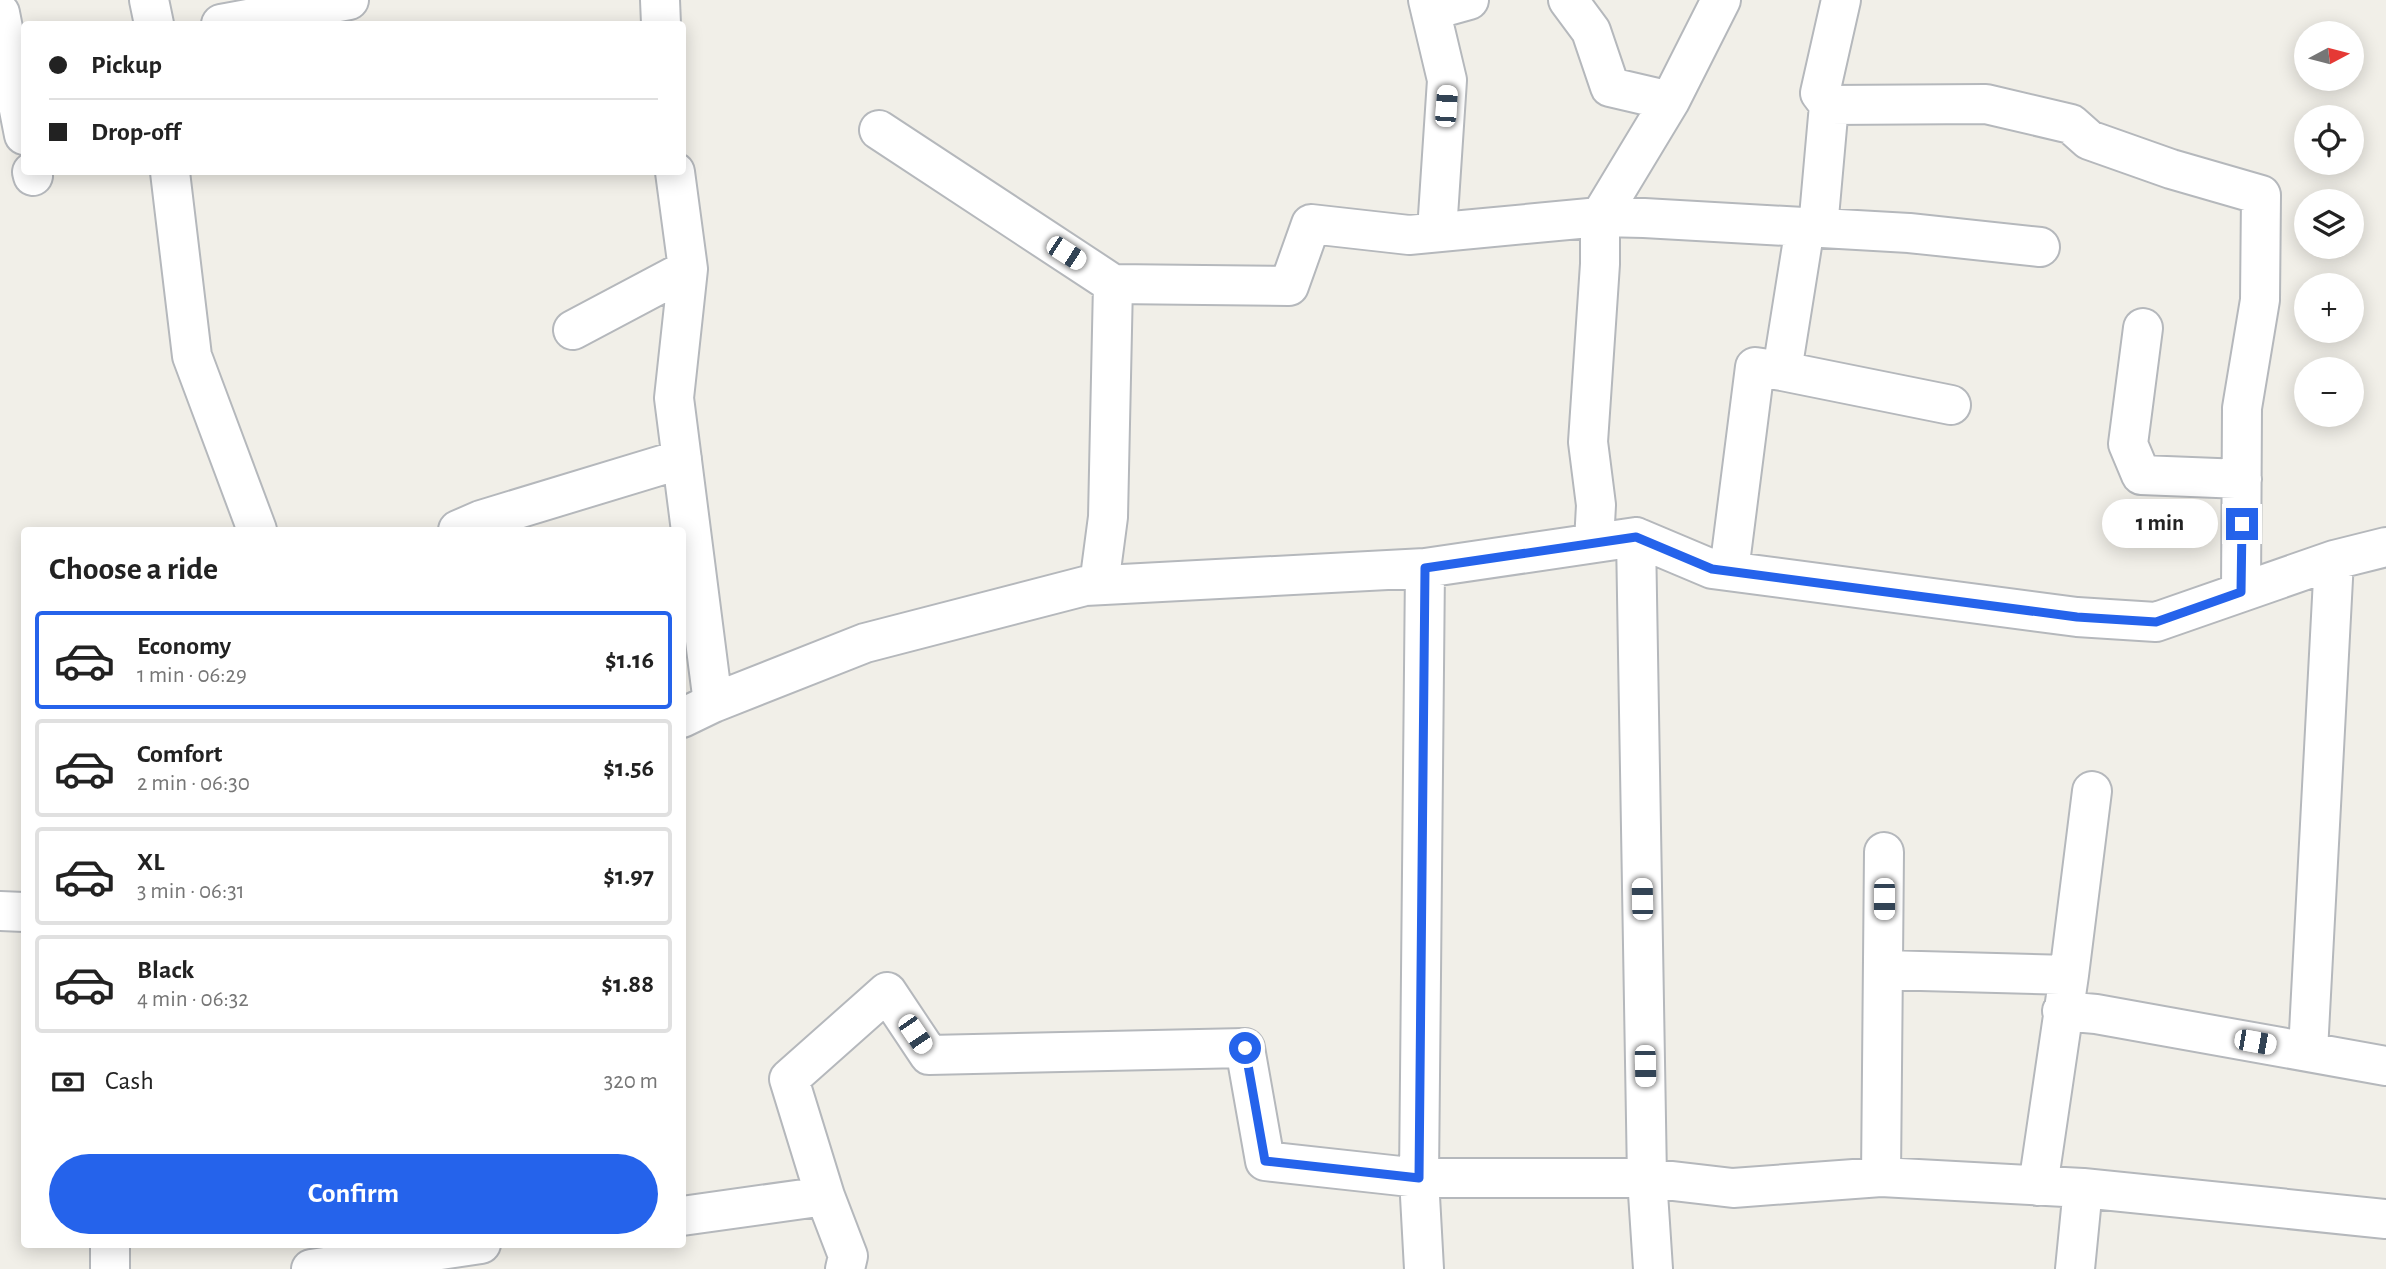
<!DOCTYPE html>
<meta charset="utf-8">
<style>
:root{--surface:#fff;--page:#f2f2f2;--text:#222;--muted:#767676;--line:#e0e0e0;--accent:#2563eb}
body{margin:0;font-family:"Alegreya Sans",sans-serif;background:var(--page);color:var(--text);height:100vh;display:flex;flex-direction:column;font-size:26px;white-space:nowrap}
*{box-sizing:border-box;margin:0}
p{font-size:23px;color:var(--muted)}
.icon{flex:none;width:38px;height:38px;fill:none;stroke:currentColor;stroke-width:2;stroke-linecap:round;stroke-linejoin:round}
.map{position:relative;flex:1;overflow:hidden}
.drawer{position:absolute;left:21px;top:527px;width:665px;height:721px;display:flex;flex-direction:column;background:var(--surface);border-radius:7px;box-shadow:0 4px 18px #0003}
.drawer>*{flex:none}
.banner{position:absolute;left:21px;top:21px;width:665px;height:154px;border-radius:7px;box-shadow:0 4px 18px #0003;display:grid;align-content:center;height:154px;padding:0 28px;background:var(--surface)}
.needle{width:46px;rotate:83deg}
.tools{position:absolute;left:2294px;top:21px;display:grid;gap:14px}
.tools a{display:grid;place-items:center;width:70px;height:70px;border-radius:50%;background:var(--surface);box-shadow:0 4px 18px #0003;font-size:35px}
.end{position:absolute;width:32px;height:32px;margin:-16px;border:9px solid #2563eb;background:#fff;box-shadow:0 0 0 4px #fff}
.from{border-radius:50%}
.bubble{position:absolute;height:49px;border-radius:24px;background:var(--surface);box-shadow:0 4px 18px #0003;font-size:23px;font-weight:600;line-height:49px;text-align:center}
.car{position:absolute;width:21px;height:42px;margin:-21px -10px;border-radius:9px;box-shadow:0 0 5px 2px #0007;background:linear-gradient(#fff 24%,#345 0 40%,#fff 0 76%,#345 0 86%,#fff 0)}
.banner b{display:flex;align-items:center;gap:24px;height:66px;font-size:26px}
.banner b+b{border-top:2px solid var(--line)}
.banner i{width:18px;height:18px;background:var(--text)}
ul{padding:0;list-style:none}
li{display:flex;align-items:center;gap:21px;height:98px;margin:0 14px 10px;padding:0 14px;border:4px solid var(--line);border-radius:7px}
li div{flex:1}
li b{display:block;font-size:26px}
li em{font-style:normal;font-weight:600}
li.current{border-color:var(--accent)}
li>.icon{width:63px;height:63px;stroke-width:1.5}
h2{padding:0 28px;font-size:32px;line-height:84px}
.pay{display:flex;align-items:center;gap:18px;height:77px;padding:0 28px;font-size:26px}
.pay p{margin-inline-start:auto}
.action{display:flex;gap:14px;margin-top:auto;padding:14px 28px}
.action a{flex:1;height:80px;border-radius:42px;background:var(--accent);color:#fff;font-size:28px;font-weight:600;line-height:80px;text-align:center}
.map>svg:first-child{display:block}
.lines{fill:none;stroke-linecap:round;stroke-linejoin:round}
.street-casing{stroke:#b5b8bc;stroke-width:42}
.street{stroke:#fff;stroke-width:38}
.route{stroke:#2563eb;stroke-width:9}
</style>
<div class="map">
<svg width="2386" height="1269" viewBox="0 0 2386 1269">
<rect width="100%" height="100%" fill="#f1efe8"/>
<g class="lines">
<g class="street-casing">
<path id="street" d="M 149,0 L 154,24
M 660,0 L 661,24
M 1428,0 L 1447,80 L 1437,231
M 1568,0 L 1591,31 L 1610,87 L 1670,101
M 0,13 L 24,135
M 1431,13 L 1444,7 L 1469,0
M 221,24 L 349,0
M 1829,105 L 1986,104 L 2071,124 L 2089,140 L 2171,169 L 2261,195 L 2260,300 L 2242,408 L 2241,592
M 879,130 L 1113,284 L 1289,286 L 1311,224 L 1409,235 L 1600,217 L 1644,218 L 1909,233 L 2040,247
M 32,172 L 33,176
M 170,172 L 192,356 L 257,530
M 675,172 L 688,269 L 674,398 L 713,703
M 1818,228 L 1829,105 L 1820,93 L 1841,0
M 2143,328 L 2128,444 L 2141,475 L 2242,479
M 573,330 L 688,269
M 1782,371 L 1805,227
M 458,530 L 481,520 L 682,459
M 1636,537 L 1647,1178 L 1653,1269
M 1594,542 L 1596,505 L 1588,442 L 1600,264 L 1600,217 L 1670,101 L 1721,0
M 1729,571 L 1755,367 L 1782,371 L 1951,405
M 1099,585 L 1108,517 L 1113,284
M 682,718 L 713,703 L 865,643 L 1085,586 L 1425,568 L 1636,537 L 1712,569 L 2077,617 L 2156,622 L 2334,560 L 2386,547
M 0,911 L 24,912
M 1883,970 L 2069,975
M 2062,1011 L 2096,1014 L 2386,1066
M 2308,1051 L 2334,560
M 1881,1177 L 1884,852
M 2038,1186 L 2069,975 L 2092,791
M 682,1216 L 825,1196
M 110,1244 L 110,1269
M 311,1269 L 481,1244
M 845,1269 L 848,1256 L 825,1196 L 789,1079 L 887,992 L 929,1055 L 1245,1048 L 1265,1161 L 1419,1178 L 1647,1178 L 1733,1188 L 1881,1177 L 2083,1188 L 2386,1219
M 1424,1269 L 1419,1178 L 1425,568
M 2075,1269 L 2083,1188"/>
</g>
<use href="#street" class="street"/>
</g>
<g class="lines">
<path class="route" d="M 1245,1048 L 1265,1161 L 1419,1178 L 1425,568 L 1636,537 L 1712,569 L 2077,617 L 2156,622 L 2241,592 L 2242,524"/>
</g>
</svg>
<div class="tools">
<a><svg class="needle" viewBox="-14 -14 28 28"><path d="M0-13l5 13h-10z" fill="#e53935"/><path d="M0 13l5-13h-10z" fill="#767676"/></svg></a>
<a><svg class="icon" aria-label="locate" viewBox="0 0 24 24"><circle cx="12" cy="12" r="6"/><path d="M12 2v4M12 18v4M2 12h4M18 12h4"/></svg></a>
<a><svg class="icon" aria-label="layers" viewBox="0 0 24 24"><path d="M12 4l9 5-9 5-9-5zM3 14l9 5 9-5"/></svg></a>
<a>+</a>
<a>−</a>
</div>
<i class="end from" style="left:1245px;top:1048px"></i>
<i class="end" style="left:2242px;top:524px"></i>
<div class="bubble" style="left:2102px;top:499px;width:116px">1 min</div>
<i class="car" style="left:1446px;top:106px;rotate:4deg"></i>
<i class="car" style="left:1066px;top:253px;rotate:123deg"></i>
<i class="car" style="left:1642px;top:899px;rotate:359deg"></i>
<i class="car" style="left:1884px;top:899px;rotate:180deg"></i>
<i class="car" style="left:915px;top:1034px;rotate:146deg"></i>
<i class="car" style="left:2255px;top:1042px;rotate:100deg"></i>
<i class="car" style="left:1645px;top:1066px;rotate:179deg"></i>
<div class="banner">
<b><i class="from"></i>Pickup</b>
<b><i></i>Drop-off</b>
</div>
<section class="drawer">
<h2>Choose a ride</h2>
<ul>
<li class="current"><svg class="icon" aria-label="car" viewBox="0 0 24 24"><path d="M5 17H2v-5l4-1 3-4h7l3 4 3 1v5h-3M9 17h6M6 11h13"/><circle cx="7" cy="17" r="2"/><circle cx="17" cy="17" r="2"/></svg><div><b>Economy</b><p>1 min · 06:29</p></div><em>$1.16</em></li>
<li><svg class="icon" aria-label="car" viewBox="0 0 24 24"><path d="M5 17H2v-5l4-1 3-4h7l3 4 3 1v5h-3M9 17h6M6 11h13"/><circle cx="7" cy="17" r="2"/><circle cx="17" cy="17" r="2"/></svg><div><b>Comfort</b><p>2 min · 06:30</p></div><em>$1.56</em></li>
<li><svg class="icon" aria-label="car" viewBox="0 0 24 24"><path d="M5 17H2v-5l4-1 3-4h7l3 4 3 1v5h-3M9 17h6M6 11h13"/><circle cx="7" cy="17" r="2"/><circle cx="17" cy="17" r="2"/></svg><div><b>XL</b><p>3 min · 06:31</p></div><em>$1.97</em></li>
<li><svg class="icon" aria-label="car" viewBox="0 0 24 24"><path d="M5 17H2v-5l4-1 3-4h7l3 4 3 1v5h-3M9 17h6M6 11h13"/><circle cx="7" cy="17" r="2"/><circle cx="17" cy="17" r="2"/></svg><div><b>Black</b><p>4 min · 06:32</p></div><em>$1.88</em></li>
</ul>
<div class="pay"><svg class="icon" aria-label="cash" viewBox="0 0 24 24"><path d="M3 7h18v10H3z"/><circle cx="12" cy="12" r="2"/></svg>Cash<p>320 m</p></div>
<div class="action"><a>Confirm</a></div>
</section>
</div>
